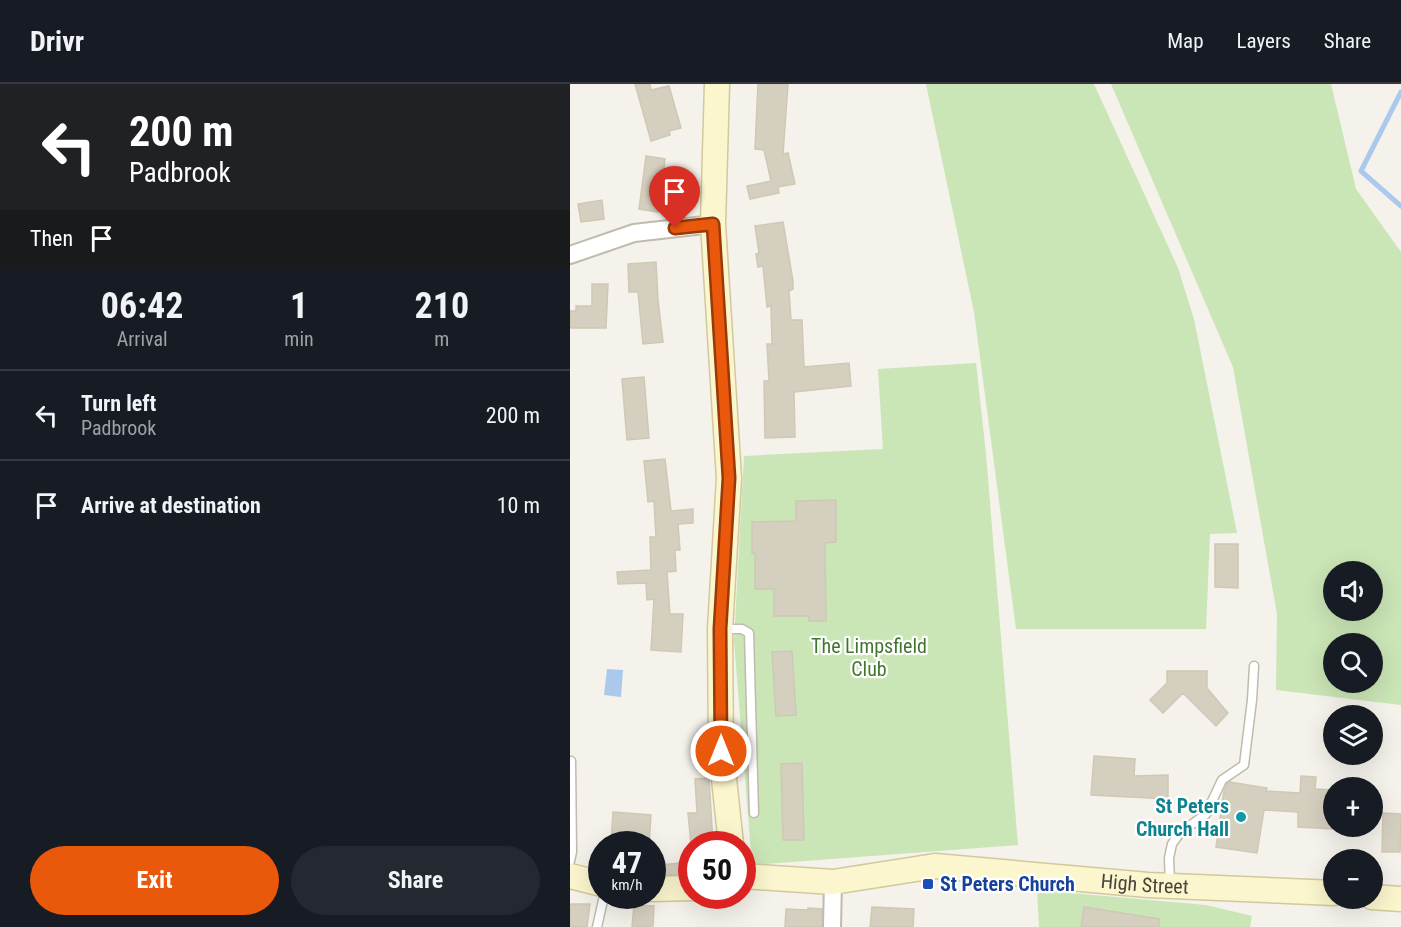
<!DOCTYPE html>
<html lang="en">
<head>
<meta charset="utf-8">
<style>
	body { margin:0; font-family:"Roboto Condensed",sans-serif; background:#242831; color:#f1f3f6; height:100vh; display:flex; flex-direction:column; font-size:22px; white-space:nowrap }
	* { box-sizing:border-box; margin:0 }
	p { font-size:20px; color:#9ea1a6 }
	.icon { flex:none; width:33px; height:33px; fill:none; stroke:currentColor; stroke-width:2; stroke-linecap:round; stroke-linejoin:round }
	.map { position:relative; flex:1; overflow:hidden }
	.panel { display:flex; flex-direction:column; background:#171b24; width:570px }
	.panel>* { flex:none }
	.guide { background:#202124; color:#fff; overflow:hidden }
	.buttons { position:absolute; left:753px; top:477px; display:grid; gap:12px }
	.buttons a { display:grid; place-items:center; width:60px; height:60px; border-radius:50%; background:#171b24; box-shadow:0 6px 24px #0002; font-size:30px }
	.speed { position:absolute; left:18px; top:747px; display:flex; gap:12px; font-size:30px; font-weight:700; text-align:center }
	.speed>* { display:grid; place-content:center; width:78px; height:78px; border-radius:50%; background:#171b24; box-shadow:0 6px 24px #0002; line-height:1 }
	.speed small { font-size:15px; font-weight:400 }
	.speed .limit { border:9px solid #d22; background:#fff; color:#111 }
	.pin { position:absolute; display:grid; place-items:center; width:51px; height:51px; color:#fff; margin:-62px -26px; border-radius:50% 50% 50% 0; rotate:-45deg; box-shadow:0 0 6px #0007 }
	.pin .icon { rotate:45deg }
	.me { position:absolute; width:66px; margin:-33px; rotate:0deg; stroke-linejoin:round; filter:drop-shadow(0 0 4px #0008) }
	.turn { display:flex; align-items:center; gap:21px; height:126px; padding:0 30px; font-size:27px }
	.turn .icon { width:78px; height:78px; stroke-width:2.5 }
	.turn b { display:block; font-size:42px; line-height:51px }
	.then { display:flex; align-items:center; height:57px; padding:0 30px; background:#0003; gap:12px; font-size:22px }
	.eta { display:flex; justify-content:space-evenly; align-items:center; height:102px; text-align:center }
	.eta b { font-size:36px; font-weight:700; line-height:42px }
	.primary-button { display:flex; gap:12px; margin-top:auto; padding:12px 30px }
	.primary-button a { flex:1; height:69px; border-radius:36px; background:#ea580c; color:#fff; font-size:24px; font-weight:700; line-height:69px; text-align:center }
	.primary-button a+a { background:#242831; color:#f1f3f6 }
	ul { padding:0; list-style:none }
	li { display:flex; align-items:center; gap:18px; height:90px; padding:0 30px; border-top:2px solid #363941 }
	li div { flex:1 }
	li b { display:block; font-size:22px }
	li em { font-style:normal }
	header { display:flex; align-items:center; gap:36px; box-sizing:border-box; height:84px; padding:0 30px; background:#171b24; border-bottom:2px solid #363941 }
	header strong { font-size:28px }
	nav { display:flex; gap:33px; margin-inline-start:auto; font-size:21px }
	main { display:flex; flex:1; min-height:0 }
	.map>svg:first-child { display:block }
</style>
</head>
<body>
<header>
<strong>Drivr</strong>
<nav><a>Map</a><a>Layers</a><a>Share</a></nav>
</header>
<main>
<section class="panel">
<div class="guide">
<div class="turn"><svg class="icon" aria-label="left" viewBox="0 0 24 24"><path d="M17 20v-9H6M10 6l-5 5 5 5"/></svg><div><b>200 m</b>Padbrook</div></div>
<div class="then">Then<svg class="icon" aria-label="arrive" viewBox="0 0 24 24"><path d="M6 21V4h12l-3 4 3 4H6"/></svg></div>
</div>
<div class="eta">
<div><b>06:42</b><p>Arrival</p></div>
<div><b>1</b><p>min</p></div>
<div><b>210</b><p>m</p></div>
</div>
<ul>
<li><svg class="icon" aria-label="left" viewBox="0 0 24 24"><path d="M17 20v-9H6M10 6l-5 5 5 5"/></svg><div><b>Turn left</b><p>Padbrook</p></div><em>200 m</em></li>
<li><svg class="icon" aria-label="arrive" viewBox="0 0 24 24"><path d="M6 21V4h12l-3 4 3 4H6"/></svg><div><b>Arrive at destination</b></div><em>10 m</em></li>
</ul>
<div class="primary-button"><a>Exit</a><a>Share</a></div>
</section>
<div class="map">
<svg width="831" height="843" viewBox="0 0 831 843">
	<rect width="100%" height="100%" fill="#f4f2ea"/>
	<path fill="#cae5b6" fill-rule="evenodd" d="M356,0H524L608,184L624,235L667,449L640,450L636,545H446L404,228Z
		M541,0H761L786,105L831,168V621L706,606L707,530L663,283ZM764,488H802V526H764ZM764,560H802V598H764Z
		M406,279L416,370L448,761L182,781L164,557L174,372L313,365L308,285Z
		M467,806L636,821L682,832L680,843H469Z"/>
	<path fill="#abc9ec" d="M37,585L53,586L51,613L34,611Z"/>
	<g fill="none" stroke-linecap="round" stroke-linejoin="round">
		<path stroke="#abc9ec" stroke-width="5" d="M831,8L791,87L831,122"/>
	</g>
	<path fill="#d5cfc0" stroke="#cfc8b4" stroke-width="1.5" d="M65,0H80L81,6L99,2L111,44L99,47L100,51L81,57Z
		M188,0H218L213,70L218,69L225,100L208,103L209,109L180,115L177,102L201,97L194,66L185,65Z
		M76,72L95,75L91,111L106,113L105,127L88,124V128L69,125Z
		M32,116L34,135L11,138L8,120Z
		M213,138L223,197V205L219,207L221,236H232L234,283L279,279L281,302L224,308L225,353L195,354L194,297H199L197,260H202L201,222L197,223L193,182L188,183L186,170L189,169L185,142Z
		M86,178L88,216L93,258L73,260L68,208H59L58,180Z
		M22,200H38L36,244H0V227H6V222H22Z
		M74,293L79,354L57,356L52,295Z
		M95,375L101,427L123,425V439L108,440L110,466H105L106,487L97,488L100,530H113L111,568L81,566L84,515L77,516L76,499L48,500L47,488L81,486L80,453H86L84,417L78,418L74,377Z
		M266,416V458L255,459L256,537H239V532H204V505H185V469H182V438L226,437V417Z
		M645,460H668V504L645,503Z
		M222,567L226,631L206,632L202,568Z
		M597,587H637V604L658,629L646,642L613,609L593,629L580,616L597,599Z
		M524,672L565,675L564,692L598,691V715L521,711Z
		M232,679L234,756H213L211,680Z
		M731,692L746,693L745,705L764,706V745L728,743V728L694,726L687,769L646,763L654,707L657,700L660,698L697,704L696,707L730,709Z
		M139,694L143,760H121L118,729H127L125,695Z
		M43,728L81,731L79,760H41Z
		M813,729L831,730L830,768H812Z
		M120,778L121,790L91,791L90,781Z
		M0,820H20L17,843L0,842Z
		M64,821L84,822L83,842L62,843Z
		M302,823L344,825L343,843H300Z
		M514,823L589,835V843H511Z
		M238,824L252,825V843H215L216,825L238,826Z"/>
	<g fill="none" stroke-linecap="round" stroke-linejoin="round">
		<g stroke="#bfbbad" stroke-width="11">
			<path id="lane" d="M151,545H172L179,549L184,729
				M0,777L2,768L1,677
				M600,801L599,774L602,760L610,749L636,730L652,696L674,681L682,616L684,582
				M27,843L34,812"/>
		</g>
		<g stroke="#bfbbad" stroke-width="20">
			<path id="street" d="M0,171L64,149L143,140
				M262,843L263,798"/>
		</g>
		<g stroke="#d1c99d" stroke-width="27">
			<g id="secondary">
				<path d="M147,0L143,140L159,394L150,545L151,667L161,760"/>
				<path d="M0,792L32,800"/>
				<path id="s1" d="M172,792L263,798L365,782L578,801L764,809"/>
				<path d="M82,805L122,804"/>
				<path d="M802,813L831,815"/>
			</g>
		</g>
		<use href="#lane" stroke="#fff" stroke-width="8"/>
		<use href="#street" stroke="#fff" stroke-width="16"/>
		<use href="#secondary" stroke="#fbf6cd" stroke-width="24"/>
	</g>
	<g fill="none" stroke-linecap="round" stroke-linejoin="round">
		<g stroke="#983908" stroke-width="15">
			<path id="route" d="M105,144L143,140L159,394L150,545L151,667"/>
		</g>
		<use href="#route" stroke="#ea580c" stroke-width="10"/>
	</g>
	<circle fill="#0f9aa8" stroke="#fff" stroke-width="2" cx="671" cy="733" r="6"/>
	<rect fill="#1a4fb4" stroke="#fff" stroke-width="2" x="352" y="794" width="12" height="12" rx="3"/>
	<g text-anchor="middle" dominant-baseline="central" stroke-width="4.5" stroke-linejoin="round" paint-order="stroke">
		<g font-size="20" fill="#41762f" stroke="#fff">
			<text x="299" y="562">The Limpsfield<tspan x="299" dy="23">Club</tspan></text>
		</g>
		<g font-size="20" font-weight="bold" fill="#0d838f" stroke="#fff" text-anchor="end">
			<text x="659" y="722">St Peters<tspan x="659" dy="23">Church Hall</tspan></text>
		</g>
		<g font-size="20" fill="#484439" stroke="#fff">
			<text stroke="none"><textPath href="#s1" startOffset="405">High Street</textPath></text>
		</g>
		<g font-size="20" font-weight="bold" fill="#164399" stroke="#fff" text-anchor="start">
			<text x="370" y="800">St Peters Church</text>
		</g>
	</g>
</svg>
<div class="buttons">
<a><svg class="icon" aria-label="sound" viewBox="0 0 24 24"><path d="M4 9h4l5-4v14l-5-4H4zM17 9q2 3 0 6"/></svg></a>
<a><svg class="icon" aria-label="search" viewBox="0 0 24 24"><circle cx="10" cy="10" r="6"/><path d="M15 15l6 6"/></svg></a>
<a><svg class="icon" aria-label="layers" viewBox="0 0 24 24"><path d="M12 4l9 5-9 5-9-5zM3 14l9 5 9-5"/></svg></a>
<a>+</a>
<a>−</a>
</div>
<div class="speed"><div>47<small>km/h</small></div><div class="limit">50</div></div>
<div class="pin" style="left:105px;top:144px;background:#d93025"><svg class="icon" aria-label="arrive" viewBox="0 0 24 24"><path d="M6 21V4h12l-3 4 3 4H6"/></svg></div>
<svg class="me" style="left:151px;top:667px" viewBox="-20 -20 40 40"><circle r="17" fill="#ea580c" stroke="#fff" stroke-width="3"/><path d="M0-11L8 9 0 5-8 9z" fill="#fff"/></svg>
</div>
</main>
</body>
</html>
